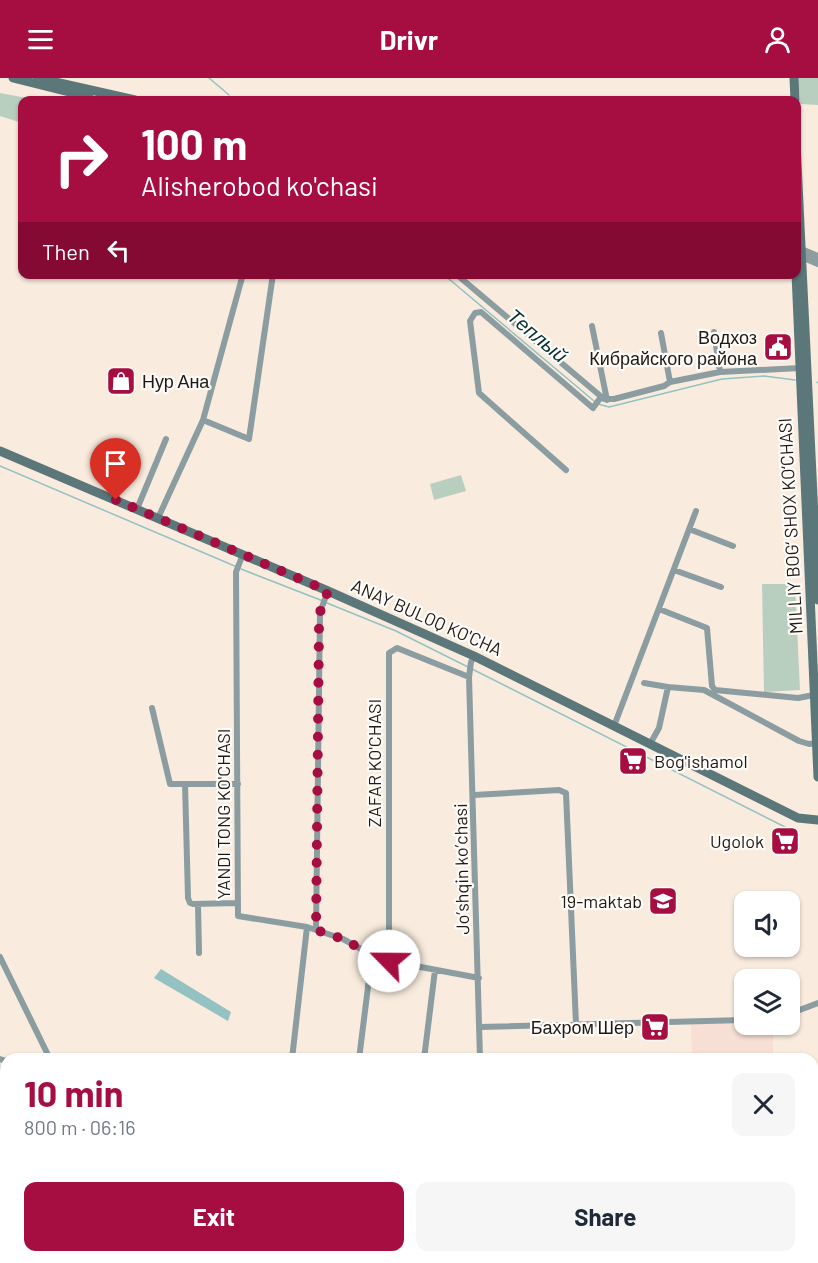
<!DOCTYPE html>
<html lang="en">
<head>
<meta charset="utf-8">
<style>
	body { margin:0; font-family:Barlow,sans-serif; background:#f6f6f7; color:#1f2937; height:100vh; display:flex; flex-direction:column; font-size:22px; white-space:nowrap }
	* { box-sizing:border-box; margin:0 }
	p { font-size:20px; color:#747a83 }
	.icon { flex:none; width:33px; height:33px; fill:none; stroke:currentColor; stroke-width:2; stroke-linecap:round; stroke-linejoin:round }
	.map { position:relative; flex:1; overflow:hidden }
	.details { position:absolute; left:0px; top:975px; width:819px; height:210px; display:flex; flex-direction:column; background:#fff; border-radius:18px 18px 0 0; box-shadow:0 2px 4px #0004 }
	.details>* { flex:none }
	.top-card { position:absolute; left:18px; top:18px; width:783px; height:183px; border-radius:12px; box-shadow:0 2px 4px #0004; background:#a60d40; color:#fff; overflow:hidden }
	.fabs { position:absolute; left:734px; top:813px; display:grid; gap:12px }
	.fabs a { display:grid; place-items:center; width:66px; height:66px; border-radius:12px; background:#fff; box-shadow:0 2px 4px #0004; font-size:30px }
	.pin { position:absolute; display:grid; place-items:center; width:51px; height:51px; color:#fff; margin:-62px -26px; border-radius:50% 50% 50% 0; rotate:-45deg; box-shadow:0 0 6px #0007 }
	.pin .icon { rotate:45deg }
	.me { position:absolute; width:66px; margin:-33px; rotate:293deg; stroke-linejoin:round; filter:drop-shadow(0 0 4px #0008) }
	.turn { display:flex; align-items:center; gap:21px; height:126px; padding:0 24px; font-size:27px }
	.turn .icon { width:78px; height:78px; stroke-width:2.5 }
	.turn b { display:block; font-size:42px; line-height:51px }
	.then { display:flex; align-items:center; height:57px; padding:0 24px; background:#0003; gap:12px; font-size:22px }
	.round { display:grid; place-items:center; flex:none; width:63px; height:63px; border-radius:12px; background:#f6f6f7 }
	.overview { display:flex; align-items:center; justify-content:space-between; height:102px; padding:0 24px }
	h1 { font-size:36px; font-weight:700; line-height:45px; color:#a60d40 }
	.button { display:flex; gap:12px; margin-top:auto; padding:12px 24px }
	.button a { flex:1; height:69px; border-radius:12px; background:#a60d40; color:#fff; font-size:24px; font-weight:700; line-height:69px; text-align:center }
	.button a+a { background:#f6f6f7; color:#1f2937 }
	header { display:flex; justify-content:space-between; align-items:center; height:78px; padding:0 24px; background:#a60d40; color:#fff; font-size:27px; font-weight:700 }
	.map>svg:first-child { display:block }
</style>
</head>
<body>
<header><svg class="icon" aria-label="menu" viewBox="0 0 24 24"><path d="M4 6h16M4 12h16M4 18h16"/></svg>Drivr<svg class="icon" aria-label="person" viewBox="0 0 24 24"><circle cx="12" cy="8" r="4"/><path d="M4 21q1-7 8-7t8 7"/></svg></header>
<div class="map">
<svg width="818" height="1185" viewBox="0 0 818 1185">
	<rect width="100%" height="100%" fill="#f9ecde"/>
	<path fill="#f7dfd5" d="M691,945H744V946L773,947V981H692Z"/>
	<path fill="#b8cfc0" d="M798,0H818V27L800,26Z
		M0,15L38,22H22V45L0,38Z
		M461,397L466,413L434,422L430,406Z
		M762,506H795L800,612L764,614Z"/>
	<path fill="#94c1c1" d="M161,891L231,934L228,943L154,900Z"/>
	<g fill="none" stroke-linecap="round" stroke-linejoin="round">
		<path stroke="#94c1c1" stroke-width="1.5" d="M209,0L229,17
			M443,196L594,323
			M817,304L818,305
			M598,326L609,329L722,301L764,298L795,302
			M0,388L237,489
			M241,491L323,523
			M327,525L396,553L468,589
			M472,591L787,750
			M0,990L6,993
			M120,1179V1180"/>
		<path stroke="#8b9da0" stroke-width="6" d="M456,196L604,321H614L664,308L670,304L720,294L800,290
			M592,248L607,322
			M714,254L720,294
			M661,255L670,304
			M203,342L249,361L273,196
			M566,392L479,315L470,243L475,235L481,234L593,330L601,319
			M137,431L166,361
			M158,440L203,342L243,196
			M689,451L733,468
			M243,476L236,494L238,838L307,849L343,861L372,877L389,883L479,900
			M674,492L721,509
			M659,531L707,550L712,608L715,612L798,620L814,617
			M474,578L471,584L469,599L480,981
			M644,605L668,609L704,612L799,663L809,666L817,665
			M152,630L170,706H238
			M614,648L696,433
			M650,666L659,650L668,609
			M185,706L188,820L190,825L193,826L238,825
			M474,717L559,712L566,715L576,946
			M198,826L199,875
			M316,851L320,534L328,513
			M0,879L50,981
			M389,883V575L397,570L469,599
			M789,936L818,925
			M480,949L744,942
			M0,981L6,983
			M292,981L307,849
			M359,981L372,877
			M424,981L435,892
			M813,1058H818
			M555,1179V1185
			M611,1179V1185
			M89,1185L91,1179
			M156,1185L159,1179
			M349,1185L351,1179"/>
		<path stroke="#8b9da0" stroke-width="8" d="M801,172L818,179
			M802,178L818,185"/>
		<path stroke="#5b777a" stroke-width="9" d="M13,0L89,19
			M38,0L135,22
			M794,0L795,22
			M796,64L818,522
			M796,196L818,699
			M0,373L328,513L474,578L798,740L818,742"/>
	</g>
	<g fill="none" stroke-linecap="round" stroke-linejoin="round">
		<path stroke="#a60d40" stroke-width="10" stroke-dasharray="0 18" d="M116,422L328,513L320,534L319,550L316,852L343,861L372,877L389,883"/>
	</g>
	<defs>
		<g id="civic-square" transform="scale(1.5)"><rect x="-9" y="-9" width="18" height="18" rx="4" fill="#a60d40" stroke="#fefbf8"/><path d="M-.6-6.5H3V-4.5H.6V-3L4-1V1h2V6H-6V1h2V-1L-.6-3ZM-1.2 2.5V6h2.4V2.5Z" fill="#fff"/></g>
		<g id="shop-square" transform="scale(1.5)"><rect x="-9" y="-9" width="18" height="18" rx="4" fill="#a60d40" stroke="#fefbf8"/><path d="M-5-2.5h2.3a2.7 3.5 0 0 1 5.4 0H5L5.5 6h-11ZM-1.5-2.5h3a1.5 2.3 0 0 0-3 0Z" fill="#fff"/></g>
		<g id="supermarket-square" transform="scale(1.5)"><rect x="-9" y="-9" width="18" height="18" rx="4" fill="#a60d40" stroke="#fefbf8"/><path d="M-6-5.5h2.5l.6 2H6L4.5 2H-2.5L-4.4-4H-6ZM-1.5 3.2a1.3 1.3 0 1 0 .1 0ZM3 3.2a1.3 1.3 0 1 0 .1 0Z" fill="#fff"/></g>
		<g id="school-square" transform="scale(1.5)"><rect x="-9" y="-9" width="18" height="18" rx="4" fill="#a60d40" stroke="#fefbf8"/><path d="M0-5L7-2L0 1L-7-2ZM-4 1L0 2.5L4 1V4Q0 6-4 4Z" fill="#fff"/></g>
	</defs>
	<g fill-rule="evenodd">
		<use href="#civic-square" x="778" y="269"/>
		<use href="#shop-square" x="121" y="303"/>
		<use href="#supermarket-square" x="633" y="683"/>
		<use href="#supermarket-square" x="785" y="763"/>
		<use href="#school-square" x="663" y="823"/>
		<use href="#supermarket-square" x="655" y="949"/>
	</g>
	<g text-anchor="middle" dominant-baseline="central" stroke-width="4.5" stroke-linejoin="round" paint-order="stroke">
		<g font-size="18" fill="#1e1914" stroke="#fefbf8" text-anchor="end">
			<text x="757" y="259">Водхоз<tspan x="757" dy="21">Кибрайского района</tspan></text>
			<text x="142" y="303" text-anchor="start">Нур Ана</text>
			<text x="654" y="683" text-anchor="start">Bog'ishamol</text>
			<text x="764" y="763">Ugolok</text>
			<text x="642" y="823">19-maktab</text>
			<text x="634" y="949">Бахром Шер</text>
		</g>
		<g font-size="18" fill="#1e1914" stroke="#fefbf8">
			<text transform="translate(790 448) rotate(-93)">MILLIY BOG‘ SHOX KO‘CHASI</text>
			<text transform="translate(427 539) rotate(24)">ANAY BULOQ KO'CHA</text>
			<text transform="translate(374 685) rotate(-90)">ZAFAR KO'CHASI</text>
			<text transform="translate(223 736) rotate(-90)">YANDI TONG KO'CHASI</text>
			<text transform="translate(461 791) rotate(-91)">Joʼshqin koʼchasi</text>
		</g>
		<g font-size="20" font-style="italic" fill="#043133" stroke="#fefbf8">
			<text transform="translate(538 257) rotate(40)">Теплый</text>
		</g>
	</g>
</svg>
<div class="fabs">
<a><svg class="icon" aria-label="sound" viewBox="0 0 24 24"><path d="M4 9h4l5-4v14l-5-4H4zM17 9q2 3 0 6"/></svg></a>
<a><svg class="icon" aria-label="layers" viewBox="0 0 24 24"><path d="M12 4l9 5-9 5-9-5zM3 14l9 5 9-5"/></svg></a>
</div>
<div class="pin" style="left:116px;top:422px;background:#d93025"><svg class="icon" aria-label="arrive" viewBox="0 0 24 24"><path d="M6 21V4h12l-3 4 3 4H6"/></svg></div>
<svg class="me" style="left:389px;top:883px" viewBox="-20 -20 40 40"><circle r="19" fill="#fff"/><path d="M0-13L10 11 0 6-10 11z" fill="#a60d40"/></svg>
<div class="top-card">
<div class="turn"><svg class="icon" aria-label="right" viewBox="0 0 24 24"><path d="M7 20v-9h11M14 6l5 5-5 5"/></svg><div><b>100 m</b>Alisherobod ko'chasi</div></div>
<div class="then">Then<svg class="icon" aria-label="left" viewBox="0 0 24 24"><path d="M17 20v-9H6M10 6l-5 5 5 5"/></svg></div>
</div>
<section class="details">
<div class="overview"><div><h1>10 min</h1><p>800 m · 06:16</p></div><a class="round"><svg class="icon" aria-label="close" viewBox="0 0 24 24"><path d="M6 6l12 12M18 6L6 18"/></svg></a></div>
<div class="button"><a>Exit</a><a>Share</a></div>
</section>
</div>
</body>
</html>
